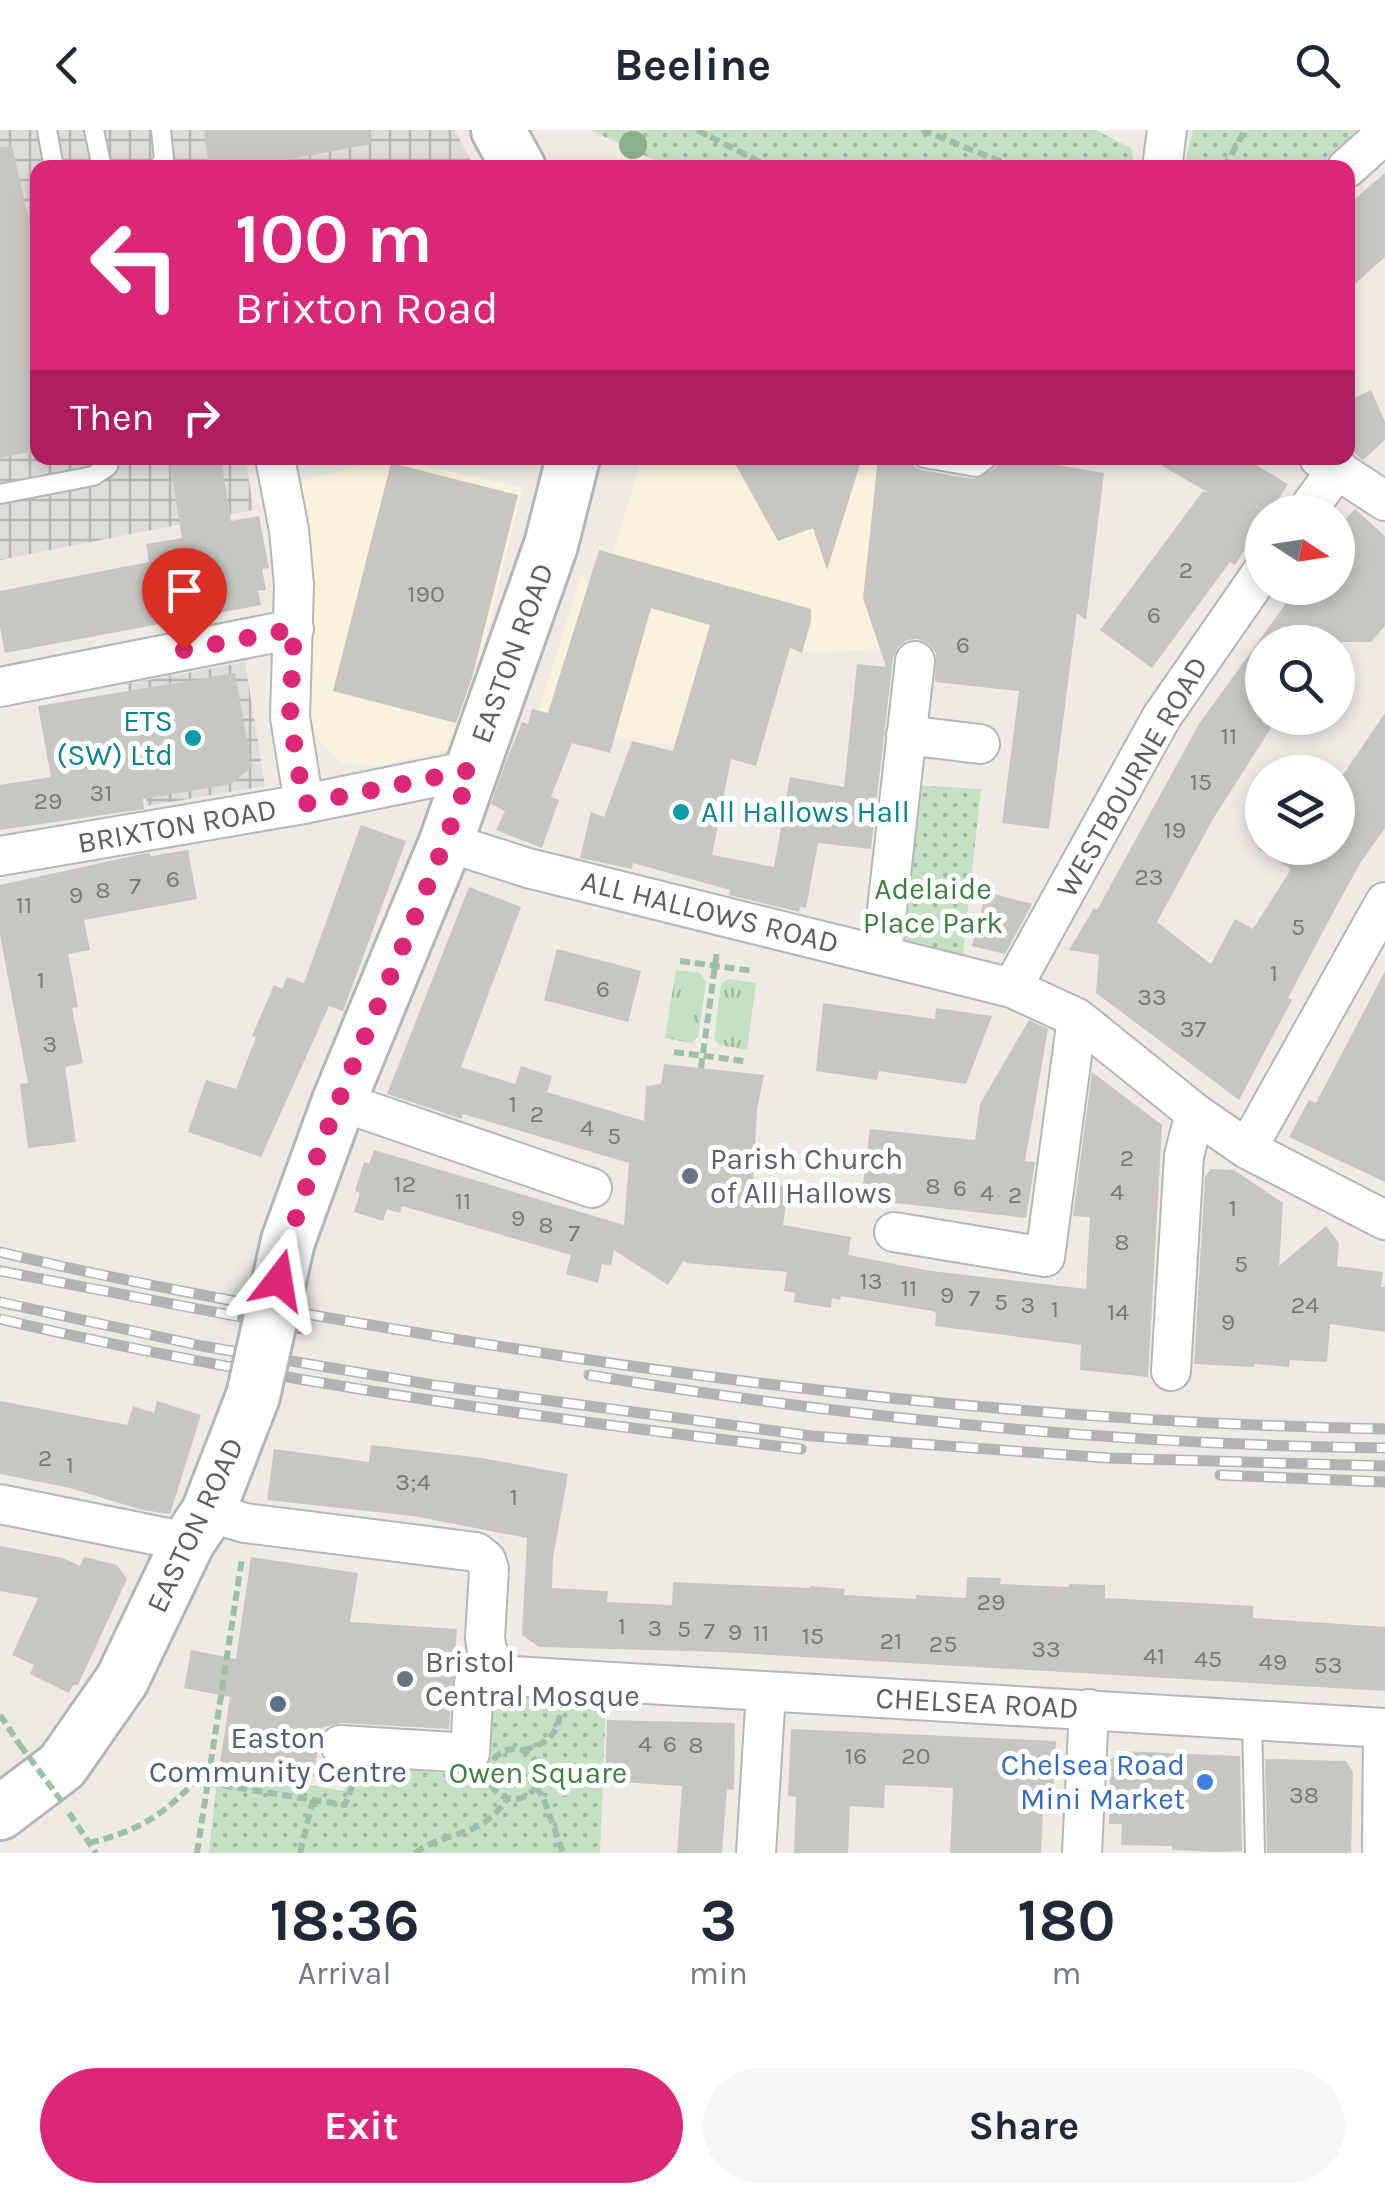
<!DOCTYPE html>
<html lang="en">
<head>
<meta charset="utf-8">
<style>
	body { margin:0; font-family:Karla,sans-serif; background:#f6f6f7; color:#1f2937; height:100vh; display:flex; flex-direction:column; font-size:38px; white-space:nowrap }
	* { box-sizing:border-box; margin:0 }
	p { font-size:32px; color:#747a83 }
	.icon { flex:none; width:55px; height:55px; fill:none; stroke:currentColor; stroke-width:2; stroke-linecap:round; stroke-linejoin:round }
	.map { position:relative; height:1723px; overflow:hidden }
	.side { display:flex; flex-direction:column; background:#fff; flex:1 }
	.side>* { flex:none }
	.banner { position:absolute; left:30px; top:30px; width:1325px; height:305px; border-radius:20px; box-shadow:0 5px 15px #0003; background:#db2777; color:#fff; overflow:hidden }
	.needle { width:65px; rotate:102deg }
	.buttons { position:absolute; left:1245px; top:365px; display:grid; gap:20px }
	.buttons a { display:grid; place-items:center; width:110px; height:110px; border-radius:50%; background:#fff; box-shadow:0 5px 15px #0003; font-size:50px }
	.pin { position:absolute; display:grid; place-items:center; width:85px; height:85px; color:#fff; margin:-102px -42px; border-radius:50% 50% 50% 0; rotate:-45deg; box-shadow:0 0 10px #0007 }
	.pin .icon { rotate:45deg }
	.me { position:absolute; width:110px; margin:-55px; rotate:14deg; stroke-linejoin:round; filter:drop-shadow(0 0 8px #0008) }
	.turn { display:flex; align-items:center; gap:35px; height:210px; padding:0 40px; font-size:45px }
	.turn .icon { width:130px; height:130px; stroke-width:2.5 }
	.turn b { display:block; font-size:70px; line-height:85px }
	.then { display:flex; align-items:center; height:95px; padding:0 40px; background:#0003; gap:20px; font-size:38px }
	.eta { display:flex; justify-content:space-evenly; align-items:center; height:170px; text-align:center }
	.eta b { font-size:60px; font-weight:700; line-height:70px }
	.cta { display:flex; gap:20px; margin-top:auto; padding:20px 40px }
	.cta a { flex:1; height:115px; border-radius:60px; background:#db2777; color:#fff; font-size:40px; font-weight:700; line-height:115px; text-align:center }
	.cta a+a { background:#f6f6f7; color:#1f2937 }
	header { display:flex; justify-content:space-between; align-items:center; height:130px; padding:0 40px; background:#fff; font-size:45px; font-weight:700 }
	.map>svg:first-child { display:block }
</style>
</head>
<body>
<header><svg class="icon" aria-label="back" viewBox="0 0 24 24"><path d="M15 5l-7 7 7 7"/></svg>Beeline<svg class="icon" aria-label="search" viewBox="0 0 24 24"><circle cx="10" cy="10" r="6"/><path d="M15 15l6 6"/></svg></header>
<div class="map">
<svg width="1385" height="1723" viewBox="0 0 1385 1723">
	<defs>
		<pattern id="industrial-grid" width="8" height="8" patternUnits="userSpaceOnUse" patternTransform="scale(2.5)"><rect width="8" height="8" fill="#dfddd9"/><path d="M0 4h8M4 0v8" fill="none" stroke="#b8b6b4"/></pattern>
		<pattern id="grass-tufts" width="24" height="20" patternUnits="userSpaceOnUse" patternTransform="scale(2.5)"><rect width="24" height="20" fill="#c4e1c4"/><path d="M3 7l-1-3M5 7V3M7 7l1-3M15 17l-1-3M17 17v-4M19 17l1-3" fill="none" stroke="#a2baa3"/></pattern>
		<pattern id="park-dots" width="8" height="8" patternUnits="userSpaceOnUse" patternTransform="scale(2.5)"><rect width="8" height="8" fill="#c4e1c4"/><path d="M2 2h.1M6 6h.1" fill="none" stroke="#a2baa3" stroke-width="1.8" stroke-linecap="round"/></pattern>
	</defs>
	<rect width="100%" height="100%" fill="#edebe4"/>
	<path fill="#f9f2dd" d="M389,328L523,358L465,594L450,619L376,636L342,633L314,605L308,572L299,358L306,350Z
		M642,328H838L840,330L896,333L943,471L900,519L802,523L790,519L756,636L675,614H644L612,606L554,604L528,594L532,579L539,580L582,443L588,457L599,420L613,423Z"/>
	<path fill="url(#industrial-grid)" d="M0,0H455L474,37L38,38V328H246L253,380L0,430Z
		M245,532L265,656L147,676L127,554Z"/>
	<path fill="url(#grass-tufts)" d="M676,840L700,843L706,852L698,907L691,913L665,908Z
		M729,849L756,853L747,920L720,915L714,909L721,854Z"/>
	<path fill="url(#park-dots)" d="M590,0H1096L1131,18L1135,37H669Z
		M1193,0H1361L1319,37H1184Z
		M912,655L981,659L962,833L893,815Z
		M477,1565L606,1569L600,1723H209L218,1640L344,1661L352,1635L473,1646Z"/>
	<path fill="#c8c6c1" d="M204,0H370L371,14L290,29L292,38H209Z
		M12,16L38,130V320L0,328V17Z
		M1385,43V127L1348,160V75Z
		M1371,260L1385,292V310L1363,330L1348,318V271Z
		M169,328H221L231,391L259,386L269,438L262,439L266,460L258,461L261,475L5,523L0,497V461L149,432L146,414L182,408Z
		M732,328H862L827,440L813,398L778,411Z
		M878,328H912L915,337L921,340L974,349L996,338L1000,328H1017L1104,343L1086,490L1077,483L1049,699L1002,693L1019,561L935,552L936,523L929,514L917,509L907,510L898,517L893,528L871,719L818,713L806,778L800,777L799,782L729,765L730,760L633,733L632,739L580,728L591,682L604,687L632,611L673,621L710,495L651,478L610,623L572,613L551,667L559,670L542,718L496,700L505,681L491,674L505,634L522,592L528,594L532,579L548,583L599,420L811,479V491L802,523L790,518L756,636L731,629L712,725L774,737L790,647L844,657L857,534L886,537L863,468Z
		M1149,328H1244L1288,354L1270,382H1262V393L1235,435L1230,432L1152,538L1100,500L1203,361L1209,363Z
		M391,333L518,365L472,548L456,593L333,561Z
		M1355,379L1385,406V496L1371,512H1262V592L1271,598L1213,689L1157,792L1211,834L1235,789L1253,799L1291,739L1257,718H1338V652L1385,583V698L1361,732L1336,777L1288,868L1292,870L1239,970L1096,863L1099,825L1069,820L1094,778L1097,780L1199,594L1297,458H1338V398Z
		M235,543L252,637L231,654L143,669L144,679L0,700V655L51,647L38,576Z
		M361,695L406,711L343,881L329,876L261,1027L188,1002L206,950L236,959L256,907L252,906L274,855L282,859L287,847L304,853Z
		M188,720L197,769L84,790L90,820L68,824L78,877L72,878L83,933L65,937L76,1012L28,1018L20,954L28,953L0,805V755L142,724L150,723L151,726Z
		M469,757L521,777L461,937L515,954L521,936L536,941L552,946L547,962L644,991L646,956L661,954L664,934L764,945L757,980L753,1054L788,1057L783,1095L851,1107L848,1125L931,1141L1086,1159L1090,1087L1073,1086L1092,942L1162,995L1148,1247L1080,1240L1081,1215L935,1196L936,1183L932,1181L841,1166L840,1170L832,1168L831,1178L794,1172L795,1163L784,1161L787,1142L686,1133L684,1130L668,1155L614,1120L611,1136L602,1134L598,1153L566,1144L571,1125L526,1112L402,1076L400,1083L387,1079L383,1091L354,1082L360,1063L355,1061L364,1032L369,1034L374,1020L624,1095L629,1033L463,984L462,989L387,964Z
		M986,762L1032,774L1005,824L972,816Z
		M557,819L641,841L628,892L544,870Z
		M1385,841V1052L1289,1007L1309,970L1316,973Z
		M823,873L935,889L936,878L992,886L966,954L879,941L877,950L816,941Z
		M1029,890L1048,899L1025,1031L1035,1032L1026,1088L861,1069L870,999L975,1010L980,974Z
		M1211,1039L1234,1040L1283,1073L1279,1136L1326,1096L1339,1113L1337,1136L1383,1142L1381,1157H1385V1202L1330,1194L1327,1232L1290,1230L1289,1237L1254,1234V1237L1194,1234L1205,1047Z
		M0,1271L127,1295L133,1276L154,1283L157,1271L201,1285L170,1384L142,1380L70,1358L0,1344Z
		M371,1315L482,1328L568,1344L553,1428L552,1458L608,1461L607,1472L672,1475L673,1452L809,1458L810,1456L845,1459L844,1465L916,1469V1465L966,1468L967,1447L1001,1448L1000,1454L1069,1457V1454L1105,1455V1468L1253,1476V1488L1385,1497V1561L721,1522L539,1517L522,1505L527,1408L413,1386L267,1370L274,1319L369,1332Z
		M0,1416L63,1428L80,1436L84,1427L117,1435L127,1449L78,1555H73L69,1563L30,1544L34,1535L12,1525L38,1468L0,1461Z
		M251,1427L358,1443L350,1492L457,1499L449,1599L341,1593L323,1597L318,1613L315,1647L220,1633L230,1567L184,1558L191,1520L236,1529Z
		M607,1590L735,1593L734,1660L727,1659L722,1723H677L682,1656L605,1651Z
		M791,1599L1056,1611L1054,1656H1044L1041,1723H950L953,1658L885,1655L884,1678L850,1676L848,1723H794L796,1667L788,1666Z
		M1120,1621L1240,1626L1242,1721L1217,1722L1172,1720V1716L1121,1715L1122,1694H1109L1110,1630Z
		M1265,1629L1346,1631L1353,1642L1351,1723H1267Z"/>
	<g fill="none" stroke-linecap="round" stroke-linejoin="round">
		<g stroke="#b5b6ba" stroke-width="22">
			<path id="lane" d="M47,0L54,38
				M94,0L102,38
				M158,38L164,29L161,0
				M924,328L976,337L988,328
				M0,364L93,346L108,336L110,328
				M1252,1589L1255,1723"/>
		</g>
		<g stroke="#b5b6ba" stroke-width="42">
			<path id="street" d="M1162,38L1167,0
				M1347,38L1385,4
				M275,328L289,400L294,455L290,587L304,674
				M1319,328L1385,371
				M1306,382L1338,338
				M0,557L294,499
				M906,605L980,614
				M446,712L528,738L1012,858L1077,888L1195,983L1247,1019L1385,1090
				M0,726L304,674L471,640
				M882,824L915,531
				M1012,858L1161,588L1262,442
				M339,971L592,1058
				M1247,1019L1385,772
				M894,1102L1045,1127L1077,888
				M1171,1241L1184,1026L1195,983
				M0,1374L188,1412
				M208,1382L245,1393L476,1422L486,1430L489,1439L485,1508L487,1521L499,1541L513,1546L1385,1598
				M340,1615L470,1623L474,1552L489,1527
				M756,1723L766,1561
				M1082,1723L1089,1579
				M1382,1723L1383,1598"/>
		</g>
		<g stroke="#b3b6ba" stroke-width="58">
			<path id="secondary" d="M498,0L519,38
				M288,1111L339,971L446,712L551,415L573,328
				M0,1683L62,1636L122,1550L188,1412L208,1382L253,1266"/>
		</g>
		<path stroke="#9dc0a6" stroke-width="6" stroke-dasharray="10 5" stroke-linecap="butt" d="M697,0L772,38
			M922,0L1017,38
			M1224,38L1245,0
			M925,761L943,755
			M680,831L753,841
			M674,922L744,931
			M701,938L717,821
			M0,1585L20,1615
			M489 1644a25 25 0 1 1 50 0a25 25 0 1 1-50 0Z
			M523,1620C544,1615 557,1607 560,1584
			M208,1653L345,1675L354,1651
			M536,1657L543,1667L563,1723
			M69,1683L96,1723
			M89,1713C153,1697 164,1681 210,1638
			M197,1723L242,1428
			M300,1723L313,1670
			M415,1723C451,1698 479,1710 507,1669"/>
		<use href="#lane" stroke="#fff" stroke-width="18"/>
		<use href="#street" stroke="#fff" stroke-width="38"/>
		<use href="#secondary" stroke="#fff" stroke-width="52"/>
		<g stroke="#b2b3b3" stroke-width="11">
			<path id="rail" d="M0,1122C142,1156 286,1181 430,1205C746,1258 1065,1293 1385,1299
				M0,1141L303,1199
				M0,1172L202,1216L433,1255L812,1306L1108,1328L1385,1336
				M0,1189C264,1251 532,1287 801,1319
				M589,1245C851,1288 1119,1315 1385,1318
				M1220,1345L1385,1352"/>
		</g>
		<use href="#rail" stroke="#fff" stroke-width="8" stroke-dasharray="22" stroke-linecap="butt"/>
		<g stroke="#b3b6ba" stroke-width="58" stroke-linecap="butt">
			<path id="secondary-bridge" d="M253,1266L288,1111"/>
		</g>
		<path stroke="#9dc0a6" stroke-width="6" stroke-dasharray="10 5" stroke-linecap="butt" d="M20,1615L63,1673"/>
		<use href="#secondary-bridge" stroke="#fff" stroke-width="52"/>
	</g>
	<circle fill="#8db08b" cx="633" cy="15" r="14"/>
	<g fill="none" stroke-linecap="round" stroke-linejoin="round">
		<path stroke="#db2777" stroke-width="18" stroke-dasharray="0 32.4" d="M184,520L294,499L290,587L304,674L471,640C439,732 401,821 363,911C331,989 298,1068 279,1150"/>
	</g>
	<g fill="#0f9aa8" stroke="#fff" stroke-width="4">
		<circle cx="193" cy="608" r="10"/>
		<circle cx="681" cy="682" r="10"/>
	</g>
	<g fill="#6b7280" stroke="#fff" stroke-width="4">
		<circle cx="690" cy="1046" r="10"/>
		<circle cx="405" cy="1549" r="10"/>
	</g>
	<circle fill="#5c6f8a" stroke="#fff" stroke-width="4" cx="278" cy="1574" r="10"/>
	<circle fill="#3f7fe0" stroke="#fff" stroke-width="4" cx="1205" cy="1652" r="10"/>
	<g text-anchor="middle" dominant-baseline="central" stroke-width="10" stroke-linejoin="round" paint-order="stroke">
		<g font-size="25" fill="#77797a">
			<text x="1186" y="439">2</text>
			<text x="426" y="463">190</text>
			<text x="1154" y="484">6</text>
			<text x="963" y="514">6</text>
			<text x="1229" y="605">11</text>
			<text x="1201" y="651">15</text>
			<text x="101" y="662">31</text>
			<text x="48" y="670">29</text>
			<text x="1175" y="699">19</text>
			<text x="1149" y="746">23</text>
			<text x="173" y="748">6</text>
			<text x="135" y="755">7</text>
			<text x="103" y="759">8</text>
			<text x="76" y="764">9</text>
			<text x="24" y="774">11</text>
			<text x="1298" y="796">5</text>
			<text x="1274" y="842">1</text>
			<text x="41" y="849">1</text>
			<text x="603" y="858">6</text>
			<text x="1152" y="866">33</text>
			<text x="1193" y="898">37</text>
			<text x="50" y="913">3</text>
			<text x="513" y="973">1</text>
			<text x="537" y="983">2</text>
			<text x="587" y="997">4</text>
			<text x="614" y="1005">5</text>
			<text x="1127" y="1027">2</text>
			<text x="405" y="1053">12</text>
			<text x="933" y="1055">8</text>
			<text x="960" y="1057">6</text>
			<text x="1117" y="1061">4</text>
			<text x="987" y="1062">4</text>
			<text x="1015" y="1064">2</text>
			<text x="463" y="1070">11</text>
			<text x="1233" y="1077">1</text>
			<text x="518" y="1087">9</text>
			<text x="546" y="1094">8</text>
			<text x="574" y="1102">7</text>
			<text x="1122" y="1111">8</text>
			<text x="1241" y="1133">5</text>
			<text x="871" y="1150">13</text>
			<text x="909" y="1157">11</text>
			<text x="947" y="1164">9</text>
			<text x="974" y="1167">7</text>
			<text x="1001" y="1171">5</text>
			<text x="1028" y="1174">3</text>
			<text x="1305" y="1174">24</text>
			<text x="1055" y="1178">1</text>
			<text x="1118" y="1181">14</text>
			<text x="1228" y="1191">9</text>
			<text x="45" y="1327">2</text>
			<text x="70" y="1334">1</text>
			<text x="413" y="1351">3;4</text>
			<text x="514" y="1366">1</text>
			<text x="991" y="1471">29</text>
			<text x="622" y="1495">1</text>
			<text x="655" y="1497">3</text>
			<text x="684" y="1498">5</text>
			<text x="709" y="1500">7</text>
			<text x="735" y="1501">9</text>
			<text x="761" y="1502">11</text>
			<text x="813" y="1505">15</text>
			<text x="891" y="1510">21</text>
			<text x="943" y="1513">25</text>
			<text x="1046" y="1518">33</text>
			<text x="1154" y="1525">41</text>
			<text x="1208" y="1528">45</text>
			<text x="1273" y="1531">49</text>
			<text x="1328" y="1534">53</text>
			<text x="645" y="1613">4</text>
			<text x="670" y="1613">6</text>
			<text x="696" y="1614">8</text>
			<text x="856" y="1625">16</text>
			<text x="916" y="1625">20</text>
			<text x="1304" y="1664">38</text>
		</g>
		<g font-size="30" fill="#5c5f63" stroke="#fff">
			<text transform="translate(512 523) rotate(-70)">EASTON ROAD</text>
			<text transform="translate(1132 647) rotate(-60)">WESTBOURNE ROAD</text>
			<text transform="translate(177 696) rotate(-10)">BRIXTON ROAD</text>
			<text transform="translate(710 782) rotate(14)">ALL HALLOWS ROAD</text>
			<text transform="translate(195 1395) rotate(-65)">EASTON ROAD</text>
			<text transform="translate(977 1573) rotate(3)">CHELSEA ROAD</text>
		</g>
		<g font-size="30" fill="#0d838f" stroke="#fff" text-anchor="end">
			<text x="173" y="591">ETS<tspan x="173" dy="34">(SW) Ltd</tspan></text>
			<text x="701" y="682" text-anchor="start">All Hallows Hall</text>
		</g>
		<g font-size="30" fill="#3f7f42" stroke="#fff">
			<text x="933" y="759">Adelaide<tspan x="933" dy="34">Place Park</tspan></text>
			<text x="538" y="1643">Owen Square</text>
		</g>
		<g font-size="30" fill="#5b616d" stroke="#fff" text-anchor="start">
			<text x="710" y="1029">Parish Church<tspan x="710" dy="34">of All Hallows</tspan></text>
			<text x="425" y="1532">Bristol<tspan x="425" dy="34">Central Mosque</tspan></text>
		</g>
		<g font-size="30" fill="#4e5e75" stroke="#fff">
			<text x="278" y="1608">Easton<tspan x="278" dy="34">Community Centre</tspan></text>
		</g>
		<g font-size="30" fill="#366cbe" stroke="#fff" text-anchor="end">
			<text x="1185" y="1635">Chelsea Road<tspan x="1185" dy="34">Mini Market</tspan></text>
		</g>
	</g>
</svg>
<div class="buttons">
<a><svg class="needle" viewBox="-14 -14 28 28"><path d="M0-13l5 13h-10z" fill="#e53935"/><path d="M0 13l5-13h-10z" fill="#747a83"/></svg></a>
<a><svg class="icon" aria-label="search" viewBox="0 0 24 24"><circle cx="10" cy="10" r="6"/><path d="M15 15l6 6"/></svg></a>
<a><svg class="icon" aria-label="layers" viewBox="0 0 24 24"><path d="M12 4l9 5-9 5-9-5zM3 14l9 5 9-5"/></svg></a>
</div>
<div class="pin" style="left:184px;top:520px;background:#d93025"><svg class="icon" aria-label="arrive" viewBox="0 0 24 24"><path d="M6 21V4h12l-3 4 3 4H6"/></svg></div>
<svg class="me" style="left:279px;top:1150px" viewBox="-20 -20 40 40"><path d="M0-17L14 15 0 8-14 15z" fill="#db2777" stroke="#fff" stroke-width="4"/></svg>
<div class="banner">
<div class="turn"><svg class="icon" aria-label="left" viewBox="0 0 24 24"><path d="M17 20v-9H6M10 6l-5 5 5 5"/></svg><div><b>100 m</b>Brixton Road</div></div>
<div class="then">Then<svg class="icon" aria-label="right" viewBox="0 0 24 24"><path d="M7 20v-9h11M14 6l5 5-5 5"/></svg></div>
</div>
</div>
<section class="side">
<div class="eta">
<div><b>18:36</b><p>Arrival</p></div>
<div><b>3</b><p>min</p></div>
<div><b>180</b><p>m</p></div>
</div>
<div class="cta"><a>Exit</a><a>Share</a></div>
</section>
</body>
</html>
